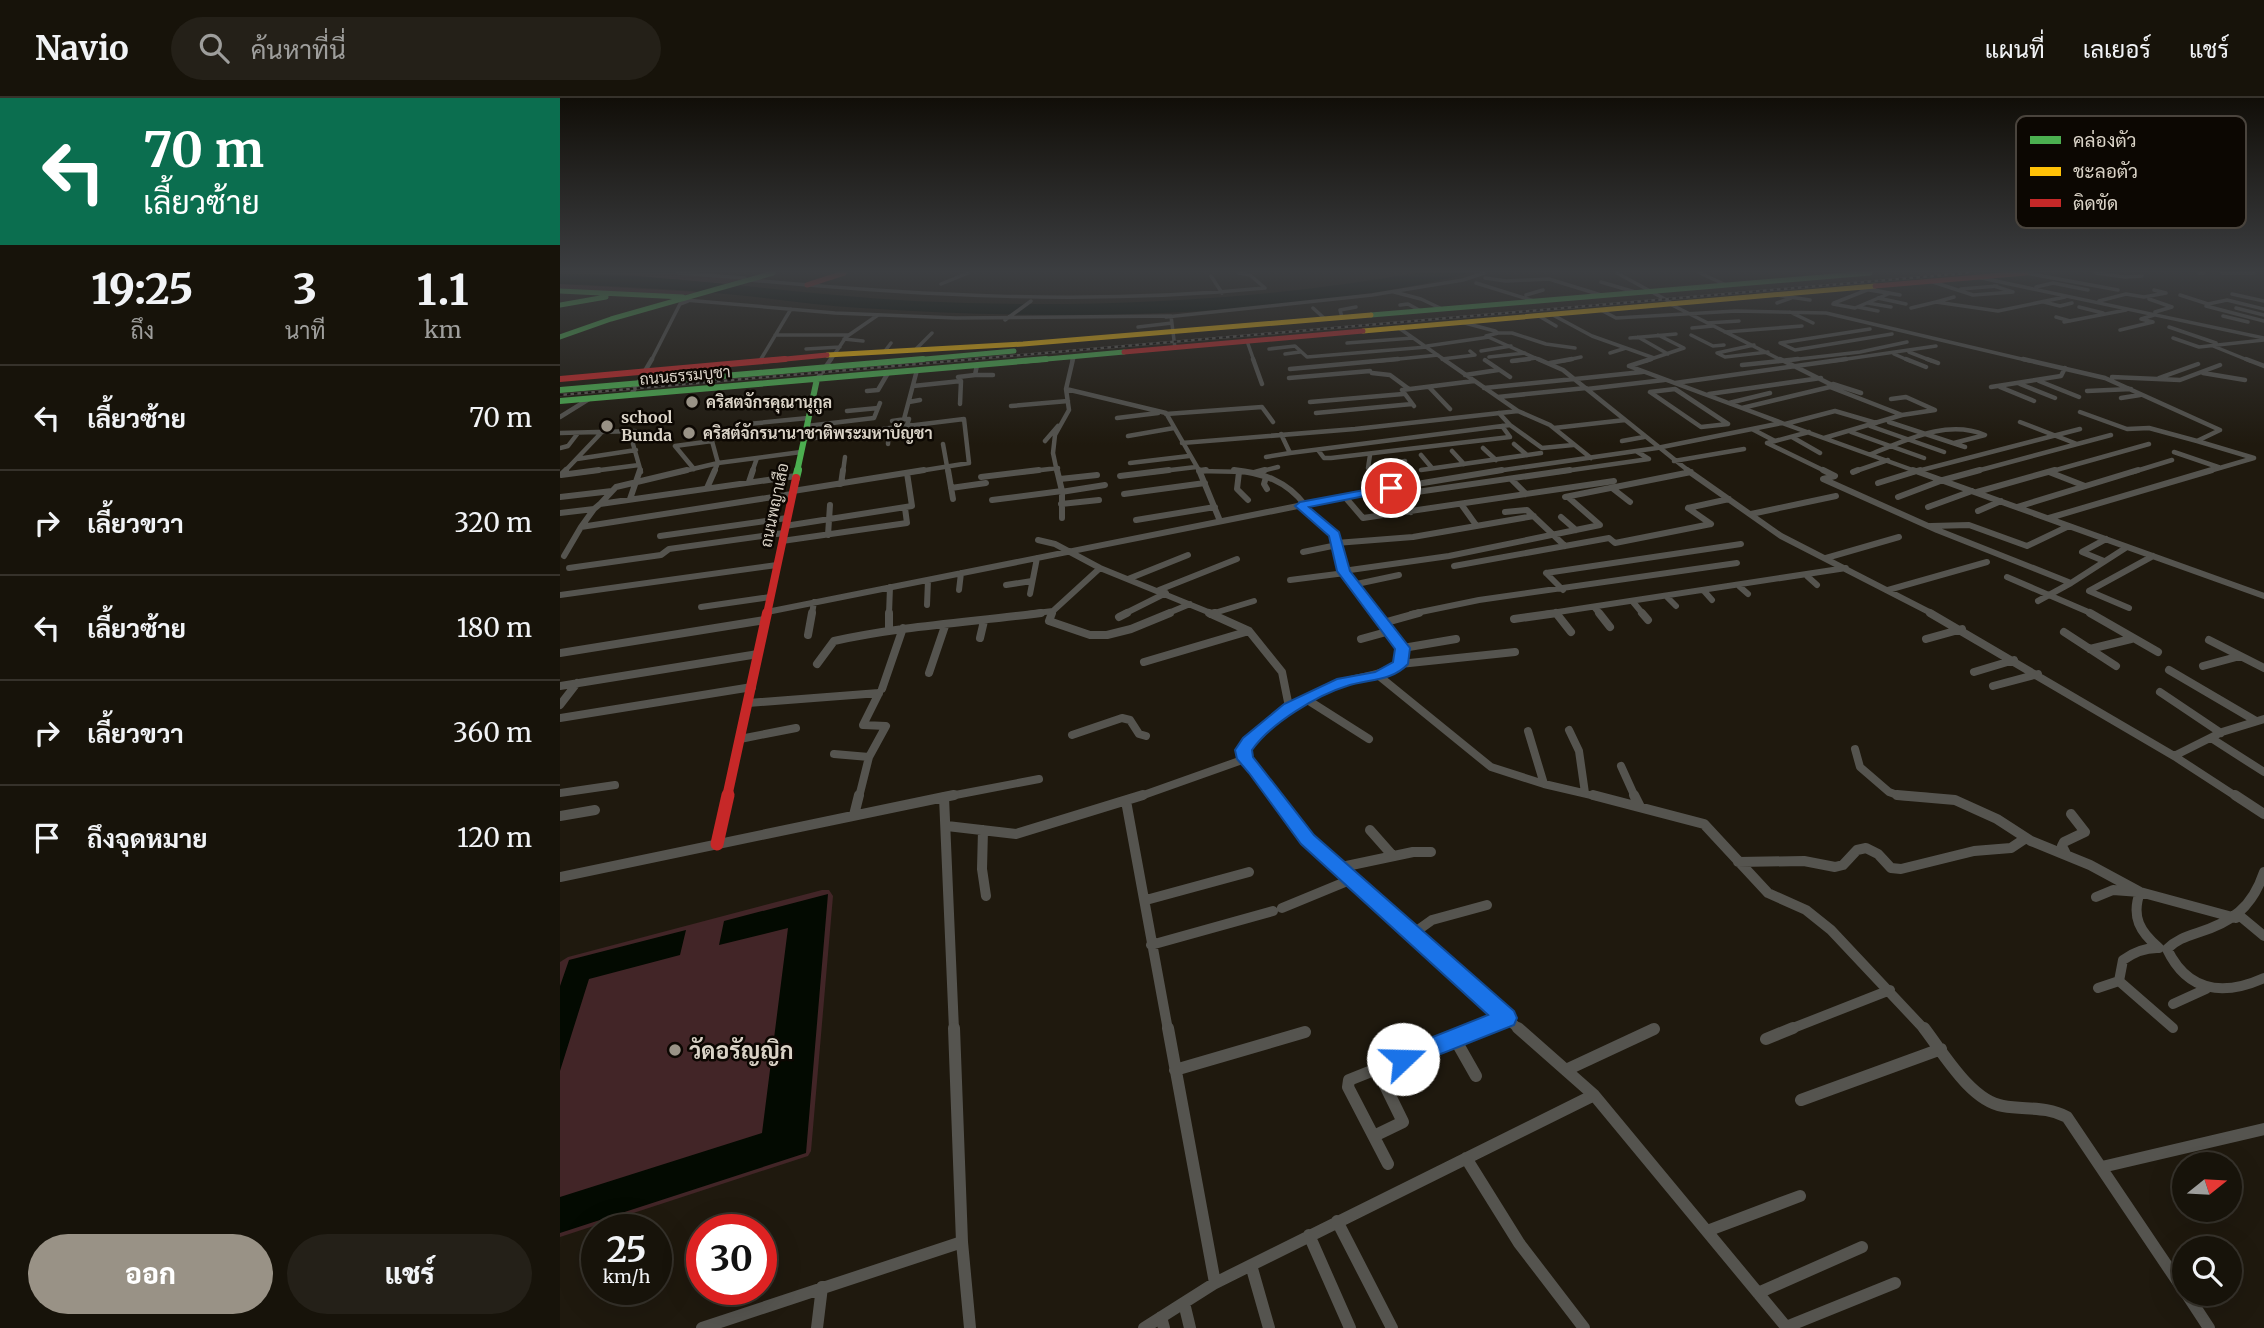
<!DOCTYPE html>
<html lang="th">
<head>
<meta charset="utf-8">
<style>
	body { margin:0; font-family:Merriweather,Sarabun,serif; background:#242018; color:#f1f3f6; height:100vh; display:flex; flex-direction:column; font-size:26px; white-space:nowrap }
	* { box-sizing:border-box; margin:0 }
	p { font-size:23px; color:#9e9e9c }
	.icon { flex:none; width:38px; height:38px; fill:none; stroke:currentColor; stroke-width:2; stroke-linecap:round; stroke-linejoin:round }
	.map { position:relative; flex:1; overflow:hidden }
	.drawer { display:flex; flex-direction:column; background:#17130a; width:560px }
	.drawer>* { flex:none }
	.guide { background:#0b6e4f; color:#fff; overflow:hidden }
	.needle { width:46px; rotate:72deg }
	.buttons { position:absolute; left:1612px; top:1054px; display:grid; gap:14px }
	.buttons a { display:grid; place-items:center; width:70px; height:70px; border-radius:50%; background:#17130a; box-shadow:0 7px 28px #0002,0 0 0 2px #36322b; font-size:35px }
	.speed { position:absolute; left:21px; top:1116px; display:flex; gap:14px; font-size:35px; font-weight:700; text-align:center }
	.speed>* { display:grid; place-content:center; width:91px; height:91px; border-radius:50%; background:#17130a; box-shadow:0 7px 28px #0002,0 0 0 2px #36322b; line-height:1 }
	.speed small { font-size:18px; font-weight:400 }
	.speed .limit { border:10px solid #d22; background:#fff; color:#111 }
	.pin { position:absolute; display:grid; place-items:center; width:60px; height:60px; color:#fff; margin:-30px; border:4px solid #fff; border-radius:50%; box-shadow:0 2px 7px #0007 }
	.me { position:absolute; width:77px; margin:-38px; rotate:69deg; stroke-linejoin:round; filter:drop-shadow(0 0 5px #0008) }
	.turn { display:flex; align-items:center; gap:24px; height:147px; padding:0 28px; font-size:32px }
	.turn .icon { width:91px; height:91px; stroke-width:2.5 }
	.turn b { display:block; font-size:49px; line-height:60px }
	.eta { display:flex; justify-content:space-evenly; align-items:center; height:119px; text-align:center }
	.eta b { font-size:42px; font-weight:800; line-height:49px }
	.cta { display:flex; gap:14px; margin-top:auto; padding:14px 28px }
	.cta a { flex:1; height:80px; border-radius:42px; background:#999286; color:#fff; font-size:28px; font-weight:800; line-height:80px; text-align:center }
	.cta a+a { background:#242018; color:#f1f3f6 }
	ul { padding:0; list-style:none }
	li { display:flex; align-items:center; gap:21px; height:105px; padding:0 28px; border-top:2px solid #36322b }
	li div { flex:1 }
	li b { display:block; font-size:26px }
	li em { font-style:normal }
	header { display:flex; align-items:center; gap:42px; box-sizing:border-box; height:98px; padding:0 35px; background:#17130a; border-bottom:2px solid #36322b }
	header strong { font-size:33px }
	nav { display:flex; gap:38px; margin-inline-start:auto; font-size:24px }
	.search { width:490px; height:63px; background:#242018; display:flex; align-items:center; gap:18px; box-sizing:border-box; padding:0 24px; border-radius:38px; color:#9e9e9c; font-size:26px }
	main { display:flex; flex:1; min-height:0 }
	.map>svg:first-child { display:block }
</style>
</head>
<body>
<header>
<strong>Navio</strong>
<div class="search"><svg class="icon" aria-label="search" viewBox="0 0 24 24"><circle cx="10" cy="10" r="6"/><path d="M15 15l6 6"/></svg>ค้นหาที่นี่</div>
<nav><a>แผนที่</a><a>เลเยอร์</a><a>แชร์</a></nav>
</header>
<main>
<section class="drawer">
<div class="guide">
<div class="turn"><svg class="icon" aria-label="left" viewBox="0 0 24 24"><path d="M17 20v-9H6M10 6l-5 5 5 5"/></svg><div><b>70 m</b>เลี้ยวซ้าย</div></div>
</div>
<div class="eta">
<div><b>19:25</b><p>ถึง</p></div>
<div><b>3</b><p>นาที</p></div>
<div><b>1.1</b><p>km</p></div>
</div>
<ul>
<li><svg class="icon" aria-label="left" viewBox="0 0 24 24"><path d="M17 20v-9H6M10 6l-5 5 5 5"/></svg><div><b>เลี้ยวซ้าย</b></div><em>70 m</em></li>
<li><svg class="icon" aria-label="right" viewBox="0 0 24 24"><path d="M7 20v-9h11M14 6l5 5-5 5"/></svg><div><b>เลี้ยวขวา</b></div><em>320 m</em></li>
<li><svg class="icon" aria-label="left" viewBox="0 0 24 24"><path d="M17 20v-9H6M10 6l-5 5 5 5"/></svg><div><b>เลี้ยวซ้าย</b></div><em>180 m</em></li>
<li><svg class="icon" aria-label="right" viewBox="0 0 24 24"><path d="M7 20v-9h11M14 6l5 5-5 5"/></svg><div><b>เลี้ยวขวา</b></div><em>360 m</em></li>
<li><svg class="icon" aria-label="arrive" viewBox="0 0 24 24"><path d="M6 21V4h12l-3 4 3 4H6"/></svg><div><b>ถึงจุดหมาย</b></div><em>120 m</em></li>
</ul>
<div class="cta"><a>ออก</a><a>แชร์</a></div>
</section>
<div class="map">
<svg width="1704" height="1230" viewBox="0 0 1704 1230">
	<rect width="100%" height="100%" fill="#1f190e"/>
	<path fill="#422527" d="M0,175H117L182,181L164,186L70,177Z
		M0,186L138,194L117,199L0,192Z
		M262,792H269L273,798L251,1053L248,1058L0,1139V864L8,859Z"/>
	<path fill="#030a01" d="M856,175H912C721,221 497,223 301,210C266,208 231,203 196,199C131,192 65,188 0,186V176C119,176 236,197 354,203C521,211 690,204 856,175Z
		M268,796L246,1055L0,1135V1099L202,1035L228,830L159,847L164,823Z
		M126,832L120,857L29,881L0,973V888L9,862Z"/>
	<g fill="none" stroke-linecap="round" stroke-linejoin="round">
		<path stroke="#55544f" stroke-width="3.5" d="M118,175L185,180
			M679,175L690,177L705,190
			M1057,175L1114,206
			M1140,175L1166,187
			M1466,175L1558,192
			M1536,175L1565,179L1582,178
			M1639,175H1644
			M1662,175H1694
			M651,178L662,195
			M1417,179L1704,240
			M925,180L946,183L989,181L1041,197
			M190,182C362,198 532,207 705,190
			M1370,183L1413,197L1453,194L1434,188
			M1041,184L1075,194
			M916,185L974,203
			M381,186L408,175
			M1476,189L1493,185L1528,192
			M1297,190L1340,197L1303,190
			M1401,191L1437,188
			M834,194L861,201L880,210
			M1672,196L1704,203
			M966,197L983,192
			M1216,197L1250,202
			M1620,197L1648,206L1667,202L1704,211
			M1318,200L1346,206
			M1589,201L1612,209L1595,214
			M125,202L275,215L396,220L611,218L615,250
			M1539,203L1566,196L1584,199L1606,195L1594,192
			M1376,204L1394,199
			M1484,204L1500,208L1512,205
			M1217,205L1231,200
			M1274,205L1307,192
			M1308,205L1331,209
			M1110,206L1223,263
			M1273,206L1295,210L1328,196
			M840,207L848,206L859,212
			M1646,208L1704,223
			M1298,209L1318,213
			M1519,209L1543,215
			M753,210L764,220
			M1351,210L1376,204L1438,213L1505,199
			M1676,210L1704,217
			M1041,212L1056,220L1176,213L1266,215L1470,263
			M1230,214L1253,225
			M991,216L1032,238L1094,260L1086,263
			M979,218L996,228
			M1663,218L1688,224
			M606,219L812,197L903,182L924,175
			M782,219L780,212L796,209
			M1496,219L1510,223
			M445,222L471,203
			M901,224L935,233L938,235L926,238L982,263
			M1504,224L1566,212
			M1147,225L1179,223
			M578,229L612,225
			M1609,229L1656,245
			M839,230L886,263
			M1132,230L1153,228
			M1310,231L1220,245L1235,252L1332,236
			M1560,232L1593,224L1581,221L1594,217
			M1165,234L1242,228
			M938,235H952L986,246L1015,250
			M215,237H288
			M1131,237L1153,248L1164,247
			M1078,239L1108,256
			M1070,240L1116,236
			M1613,240L1639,249L1704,242
			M284,241L303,243
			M687,243L694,263
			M787,245L853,240
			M1194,247L1157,255L1165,259L1208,254
			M867,248L929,239
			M1653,248L1690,263
			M246,251L280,249
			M709,251L735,248L747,259L867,249
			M355,252L372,235
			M325,253L331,245
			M921,253L951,248
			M1349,254L1372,263
			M1050,255L1066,250
			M725,256L740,254
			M1334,256L1350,263
			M929,259L965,255
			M1094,260L1124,250L1098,237
			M201,261L231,211
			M882,261L915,257L910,253
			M91,263L120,206L128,203
			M270,263L286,239L318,217
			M512,263L513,259
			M819,263L878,257
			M955,263L976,260
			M1003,263L1021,259
			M1222,263L1300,254L1347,244
			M1273,263L1376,248"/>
		<path stroke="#55544f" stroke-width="4.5" d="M693,261L702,286
			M978,261L1003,272L1130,374
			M1091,261L1069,268L1182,310
			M1346,261L1366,269
			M1367,261L1378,265
			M1463,261L1545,280L1660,332L1637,343L1694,360L1646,374
			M1686,261L1704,268
			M925,262L950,279
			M952,263L969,261
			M990,265L1012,261
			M1182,267L1238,261
			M730,271L838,261
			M812,275L830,277L849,291
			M1643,275L1685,282
			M415,277H433
			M905,277L938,272
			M398,279L415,277L417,267
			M1552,279L1620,282L1660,267
			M729,280L810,273
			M1599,280L1638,266
			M257,281L271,261
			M1015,281L1082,274
			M1479,283L1519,299
			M1115,285L1286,261
			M1273,286L1301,295
			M1460,286L1495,300
			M353,288L401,283L400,306
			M869,289L890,311
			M1270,289L1342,317
			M1431,289L1501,278L1505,270
			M1440,289L1474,303
			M924,290L1014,281
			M506,291L606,315L640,374
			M1027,291L1104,282
			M1115,291L1168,326L1141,329L1090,294Z
			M307,293L318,292L328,275
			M1527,293L1571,291
			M1149,296L1261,280
			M71,297L92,261
			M938,299L1026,290
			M1561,300L1580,297
			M349,304L360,302
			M750,304L843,296
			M1169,305L1210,295
			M451,308L508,303
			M854,308L842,292L914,283
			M287,313L318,310
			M958,313L990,327L1031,360
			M1520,314L1567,331L1589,330L1637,343
			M756,315L852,306
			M939,315L950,327L982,350L1013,347
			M606,316L702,309L713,324
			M0,319L29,301
			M557,320L598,315
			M332,323L346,321
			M1329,324L1405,349
			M1460,324L1517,346
			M1222,325L1358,374
			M188,326L248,320
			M1225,326L1275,313L1316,325
			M347,327L349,321H344L357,272
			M351,327V343
			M247,328L314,320L320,305
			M1310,328L1384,354
			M994,330L1065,322
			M323,331L404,321L409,365L353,374
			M1192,331L1215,343L1207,345L1267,374
			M1291,334L1364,360
			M0,335L75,333L73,346L81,374
			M721,336L730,355L950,327
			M568,338L614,330
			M1232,339L1260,355
			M1264,340L1342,317L1375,312L1346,299L1331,301
			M244,341L296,336
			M485,343L498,328
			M1062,343L1084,339
			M1215,343L1249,334
			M622,345L795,331L958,313L883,261
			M328,346L329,330
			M383,346L388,374
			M954,346L967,357
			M0,350L8,348L18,335
			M923,350L936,362
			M758,352L764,360H771L950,339L942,328
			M892,353L904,366
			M1614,354L1658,369
			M1311,356C1347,342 1387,321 1425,337L1394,345
			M861,357L872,370
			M706,359L730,355
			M17,361L76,352
			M1114,363L1184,351
			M570,365L629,358
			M808,370L810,357
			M134,371L115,348L152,343L158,365L154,374
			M861,372L981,355
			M639,373L687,374
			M4,374L42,334
			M25,374L79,367
			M120,374L158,365L241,354
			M192,374L197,360
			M283,374L285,359
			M464,374L498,370
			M497,374L493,355L495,337L509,312L506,291L513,261
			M594,374L636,369
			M698,374L718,369
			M822,374V367L845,363
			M930,374L1097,350L1222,325L1182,310L1274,288L1220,261
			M998,374L1089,361L1076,353
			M1293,374L1328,362
			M1354,374L1520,331
			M1413,374L1551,337
			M1489,374L1589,346
			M1573,374L1612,362"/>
		<path stroke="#55544f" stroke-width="6" d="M6,372L1,377L39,372
			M388,372L393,401
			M497,372L502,393V420
			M639,372L660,423
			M674,372C703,375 727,383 745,407
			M822,372L823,381L831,390
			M1127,372L1221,438L1373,516
			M1263,372L1275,378L1263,381L1377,432L1511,485L1567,449
			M1353,372L1704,498
			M639,373L646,372
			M679,374L677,391L688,402
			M1293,374L1298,372
			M1489,374L1525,388
			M694,375L705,372
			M560,378L609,372
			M421,379L479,372
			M706,379L704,386L707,391
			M500,381L537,377
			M823,381L850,377
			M951,381L966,396
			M189,384L193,372
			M1318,385L1360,372
			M281,386L283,372
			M147,390L155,372
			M391,390L426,385
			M1052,390L1070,404
			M233,393L364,372
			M501,394L545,387
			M1417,394L1495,372
			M564,396L645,385
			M836,397L1010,372
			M836,397L851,414
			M0,399L52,393
			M785,399L803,420L1054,383
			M1005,399L1131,374
			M1338,399L1383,382L1420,372
			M70,401L80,372
			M432,402L502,393
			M41,405L56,389L127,372
			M501,406L539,402
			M901,406L916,427
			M740,408L774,436L783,473L817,516
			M1368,409L1412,393
			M1457,409L1578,372
			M1128,410L1169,401
			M1128,410L1151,426
			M34,411L21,429L232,396
			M1418,413L1441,403
			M945,414L967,412L1005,448
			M0,415L34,411L40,406L236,378
			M1191,416L1276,398
			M1001,419L1016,432
			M1489,420L1652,372
			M576,422L655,409
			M225,428L352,408L347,375
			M1371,428L1409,427L1467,448L1509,428
			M268,437L270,407
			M100,438L227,420
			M478,442L495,446L540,470L653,516
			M222,443L347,425L345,410
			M776,445L853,439L974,418
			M743,454L777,447
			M4,458L21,429
			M1266,460L1339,439
			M1544,463L1522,454L1546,441
			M894,468L1049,440L1055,445L1151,426
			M9,470L101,457L109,451L224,435
			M783,473L889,458L1040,427L1008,399
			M986,475L1181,446
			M986,475L1003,492
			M1247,478L1257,487
			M1447,479L1533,516
			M568,481L628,457
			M730,482L785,475
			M446,487L472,483
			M792,487L839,477
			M1179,488L1188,496
			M399,492L401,475
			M599,492L677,461
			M1328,492L1427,464
			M1144,493L1152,502
			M470,496L477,460
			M0,497L217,467
			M1107,499L1116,508
			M1478,503L1511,485
			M1073,504L1083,516
			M367,507L368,482
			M141,509L210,499
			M1034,509L1040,516
			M1569,510L1529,493L1593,458
			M207,514L808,394L942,372
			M252,516L254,504
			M329,516L330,489
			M468,516L493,513L540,470
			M492,516L493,513
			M564,516L606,495
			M606,516L630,506
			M651,516L694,503
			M851,516L919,502L1177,465
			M985,516L1286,470"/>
		<path stroke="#55544f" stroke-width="8" d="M492,515L489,523L530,537H547L571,531L610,515
			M649,515L689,533L722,574L729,609
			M996,515L1011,534
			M1039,515L1050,529
			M1082,515L1088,522
			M1370,515L1614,658L1677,699
			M1530,515L1598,554
			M651,516L655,515
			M559,519L567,515
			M954,521L997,515
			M823,525L859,515
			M329,531V515
			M1504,534L1556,568
			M248,537L252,515
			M420,540L424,523
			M801,541L830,533
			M1366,541L1402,531
			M1649,542L1704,570
			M843,550L896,541
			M1530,551L1571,541
			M0,555L205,522
			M584,564L689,533
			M257,566L274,543C342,528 412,524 481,515
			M840,566L955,554
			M1643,568L1680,558
			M1609,572L1696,623
			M1414,574L1454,562
			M369,575L385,528
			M819,578L931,669L984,686L1040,699
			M0,588L198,556
			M1433,588L1478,576
			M322,591L343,530
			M1600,594L1661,635
			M746,601L809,641
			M188,605L319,595
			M0,607L17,585
			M0,620L192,589
			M1009,632L1019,653L1025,695
			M968,633L984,686
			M512,637L562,620L570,622L579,636L586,638
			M1651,640L1704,674
			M180,641L236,630
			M1295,651L1300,669L1329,694L1340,698L1370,699
			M274,656L309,659
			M1614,658L1662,634L1704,621
			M685,661C682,632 758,591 783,584C807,577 817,579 840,566L843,550L815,515
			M1061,668L1075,699
			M0,695L55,687
			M299,699L309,659L326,628L303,627L319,595
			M385,699L479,681
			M578,699L685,661L714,699"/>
		<path stroke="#55544f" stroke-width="10" d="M713,697L747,741L960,932
			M1033,697L1144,726L1208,795L1246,812L1271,832L1365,932
			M1074,697L1080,709
			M1337,697L1395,702L1437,721L1471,743L1530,767L1580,794L1676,820
			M1675,697L1704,716
			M384,699L394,697
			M566,703L608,932
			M294,717L299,697
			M0,718L35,712
			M387,728L456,736L583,697
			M423,732L422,771L426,798
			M810,732L833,758
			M1506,756L1502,748L1504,744L1525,734L1511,716
			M1178,764L1244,763L1275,769L1283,767L1297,752L1306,750L1318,756L1331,770L1341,771L1414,753L1451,750L1466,740
			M777,770L853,754H871
			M1704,774C1692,810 1672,824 1637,835C1625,839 1616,842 1607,851C1628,895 1664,898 1704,880
			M0,779L384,699L394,932
			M1536,799L1553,792L1580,794C1571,819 1580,834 1599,850
			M586,802L689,774
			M722,810L790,782
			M1680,818L1704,838
			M851,837L872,822L927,807
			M591,847L713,813
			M1559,883L1613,930
			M1538,890L1559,883L1563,862C1574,854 1584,850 1597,850
			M1613,906L1646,891
			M915,932L946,920
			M1091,932L1094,931
			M1228,932L1330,892"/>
		<path stroke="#55544f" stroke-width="12" d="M394,930L402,1144L410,1230
			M608,930L655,1185L1034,997
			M958,930L1034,997L1227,1230
			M1364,930C1384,956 1411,1003 1443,1008C1466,1012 1486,1008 1507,1019L1624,1193
			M895,941L916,978
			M1206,941L1233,930
			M615,972L745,934
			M1006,972L1094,931
			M1241,1002L1381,951
			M814,1038L843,1024L817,971
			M906,1060L959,1145L1024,1230
			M828,1066L788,989L789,982L919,930
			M1542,1069L1704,1031
			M777,1123L832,1230
			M1147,1133L1240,1098
			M749,1137L790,1230
			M691,1167L709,1230
			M1198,1195L1302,1149
			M1626,1195L1649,1230
			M624,1205L630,1230
			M601,1219L604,1230
			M1226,1229L1335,1185
			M142,1230L402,1144
			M257,1230L262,1189
			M584,1230L655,1185"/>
		<path stroke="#4caf50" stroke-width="5" d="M0,193L123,199
			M0,207L46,199
			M811,217L1310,175
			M0,239L51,221L213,175
			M343,263L454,253
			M465,263L564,254"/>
		<path stroke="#4caf50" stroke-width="6" d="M0,292L363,261
			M0,303L486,261
			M237,374L257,281"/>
		<path stroke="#4caf50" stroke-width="8" d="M236,380L238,372"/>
		<path stroke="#ffc107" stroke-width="5" d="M803,233L1315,188
			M267,257L463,246L811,217"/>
		<path stroke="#c62828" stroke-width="5" d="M247,187L284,175
			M1315,188L1466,175
			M564,254L803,233
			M205,263L267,257"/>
		<path stroke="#c62828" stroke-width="6" d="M0,281L225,261"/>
		<path stroke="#c62828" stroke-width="8" d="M207,516L236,380"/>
		<path stroke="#c62828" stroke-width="10" d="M167,699L207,515"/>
		<path stroke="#c62828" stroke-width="13" d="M157,746L168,697"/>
		<g stroke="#5d5a54" stroke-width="2.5">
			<path id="rail" d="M0,297L1408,175"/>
		</g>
		<use href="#rail" stroke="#0c0702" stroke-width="2" stroke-dasharray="3.5" stroke-linecap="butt"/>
	</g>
	<linearGradient id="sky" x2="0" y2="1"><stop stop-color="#110e08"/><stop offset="0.5" stop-color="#3c3e41"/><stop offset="1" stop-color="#3c3e41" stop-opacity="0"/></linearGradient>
	<rect width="1704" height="347" fill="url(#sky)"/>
	<path fill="#1a73e8" stroke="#114b97" stroke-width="2" d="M831,387L837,390L835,392L749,409L779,434L790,473L850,550L848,566C831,584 808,581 787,588C757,597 710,626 692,652L693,659L754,737L954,913L957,920L954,927L843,971L835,968L831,961L835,954L928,917L741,746L689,675L677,661L675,652L683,640L724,606L777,581L815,574L833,564L835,551L777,473L769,438L735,408L740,404Z"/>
	<g fill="#999286" stroke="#0c0702" stroke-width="2.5">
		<circle cx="132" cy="304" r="7"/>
		<circle cx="47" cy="328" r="7"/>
		<circle cx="129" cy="335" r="7"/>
		<circle cx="115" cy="952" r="7"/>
	</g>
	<g text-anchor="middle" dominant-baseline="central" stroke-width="5" stroke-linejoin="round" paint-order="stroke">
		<g font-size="16" fill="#dad3c7" stroke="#0c0702">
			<text transform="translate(125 277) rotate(-5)">ถนนธรรมบูชา</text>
			<text transform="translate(214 407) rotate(-78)">ถนนพญาเสือ</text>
		</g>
		<g font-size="16" font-weight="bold" fill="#dad3c7" stroke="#0c0702" text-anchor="start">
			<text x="146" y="304">คริสตจักรคุณานุกูล</text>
			<text x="61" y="319">school<tspan x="61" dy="18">Bunda</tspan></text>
			<text x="143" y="335">คริสต์จักรนานาชาติพระมหาบัญชา</text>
		</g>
		<g font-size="23" font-weight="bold" fill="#dad3c7" stroke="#0c0702" text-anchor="start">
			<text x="129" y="952">วัดอรัญญิก</text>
		</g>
	</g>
	<rect x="1456" y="18" width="230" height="112" rx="10" fill="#0c0702" stroke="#4a443d" stroke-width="2"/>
	<rect x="1470" y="38" width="31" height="8" fill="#4caf50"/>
	<rect x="1470" y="69" width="31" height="9" fill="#ffc107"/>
	<rect x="1470" y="101" width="31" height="8" fill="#c62828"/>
	<g font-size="19" fill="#dad3c7">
		<text x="1513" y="49">คล่องตัว</text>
		<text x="1513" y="80">ชะลอตัว</text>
		<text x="1513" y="112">ติดขัด</text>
	</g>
</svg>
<div class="buttons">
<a><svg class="needle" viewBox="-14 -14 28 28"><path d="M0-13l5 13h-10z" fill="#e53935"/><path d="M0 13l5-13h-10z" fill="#9e9e9c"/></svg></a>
<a><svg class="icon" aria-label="search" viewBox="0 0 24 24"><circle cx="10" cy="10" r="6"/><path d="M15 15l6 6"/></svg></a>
</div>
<div class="speed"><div>25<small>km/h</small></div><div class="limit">30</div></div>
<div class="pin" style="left:831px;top:390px;background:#d93025"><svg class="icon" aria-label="arrive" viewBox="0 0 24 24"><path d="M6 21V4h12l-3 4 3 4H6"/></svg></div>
<svg class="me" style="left:843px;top:961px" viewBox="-20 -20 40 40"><circle r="19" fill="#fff"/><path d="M0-13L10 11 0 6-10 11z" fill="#1a73e8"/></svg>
</div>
</main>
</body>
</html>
